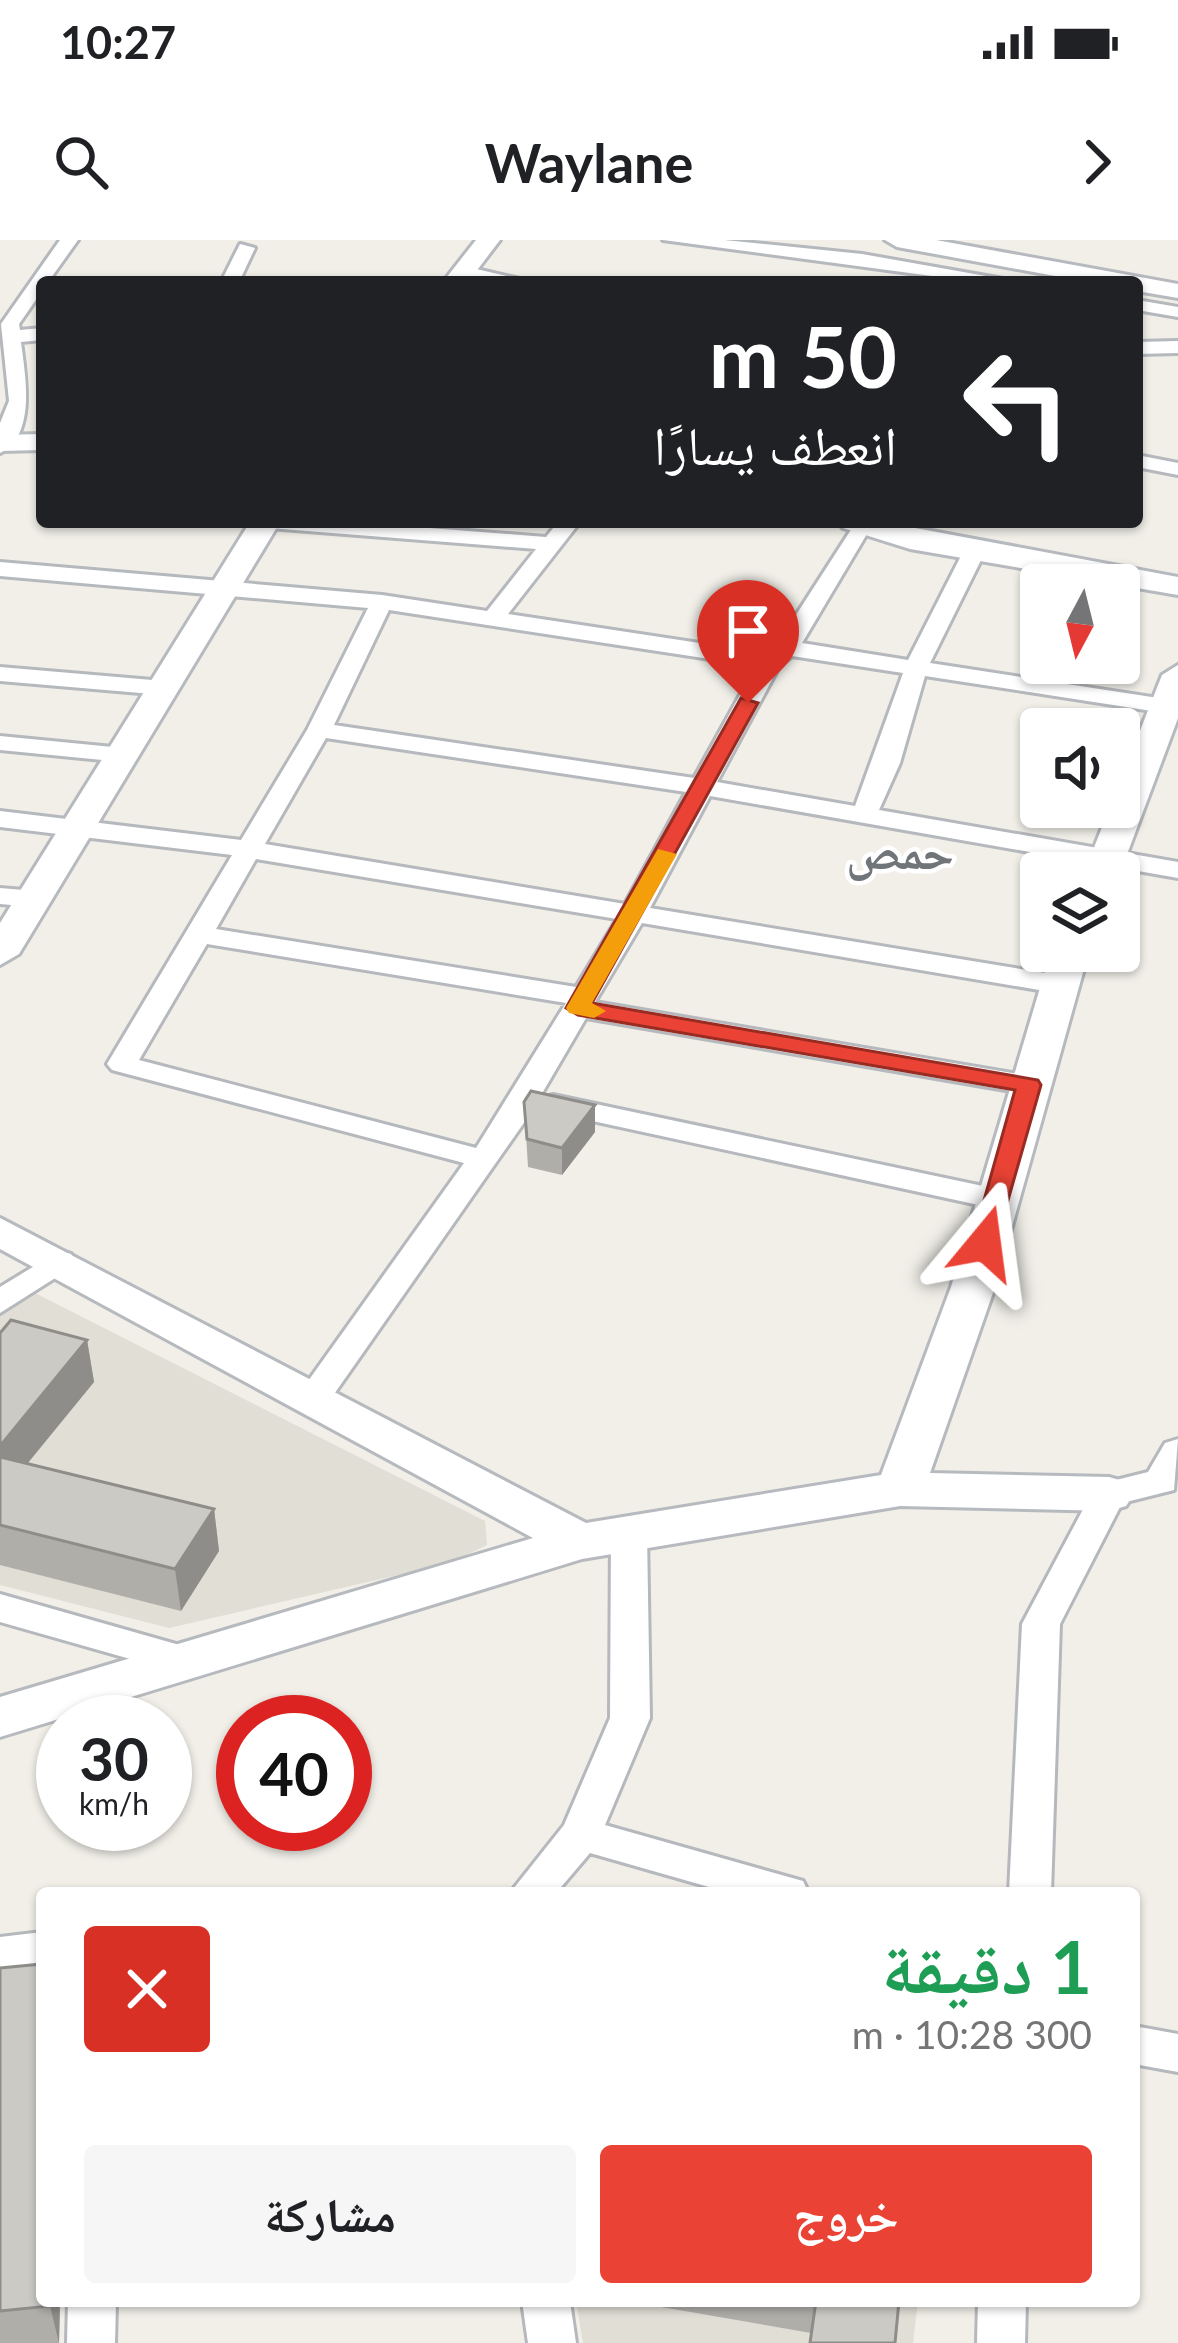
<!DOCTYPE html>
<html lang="ar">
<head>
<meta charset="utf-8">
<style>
	body { margin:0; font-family:Lato,"Noto Naskh Arabic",sans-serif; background:#f6f6f6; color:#202124; direction:rtl; height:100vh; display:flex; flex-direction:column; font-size:45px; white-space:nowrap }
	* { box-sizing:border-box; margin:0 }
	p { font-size:39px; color:#757577 }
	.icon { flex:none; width:66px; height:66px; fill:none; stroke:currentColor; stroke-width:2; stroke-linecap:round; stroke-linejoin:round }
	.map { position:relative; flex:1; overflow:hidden; direction:ltr }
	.sheet { position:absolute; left:36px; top:1647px; width:1104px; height:420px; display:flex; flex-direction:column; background:#fff; border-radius:12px; box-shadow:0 3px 9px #0004; direction:rtl }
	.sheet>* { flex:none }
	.banner { position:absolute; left:36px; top:36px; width:1107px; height:252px; border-radius:12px; box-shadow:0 3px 9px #0004; direction:rtl; background:#202124; color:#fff; overflow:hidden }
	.needle { width:78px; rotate:187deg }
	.tools { position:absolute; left:1020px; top:324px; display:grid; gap:24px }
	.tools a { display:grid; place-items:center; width:120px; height:120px; border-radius:12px; background:#fff; box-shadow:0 3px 9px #0004; font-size:60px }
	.speed { position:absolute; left:36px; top:1455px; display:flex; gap:24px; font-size:60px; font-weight:700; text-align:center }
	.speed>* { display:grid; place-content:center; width:156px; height:156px; border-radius:50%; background:#fff; box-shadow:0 3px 9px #0004; line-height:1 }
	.speed small { font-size:30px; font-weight:400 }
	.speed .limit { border:18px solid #d22; background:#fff; color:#111 }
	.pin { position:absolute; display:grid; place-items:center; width:102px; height:102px; color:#fff; margin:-123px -51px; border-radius:50% 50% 50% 0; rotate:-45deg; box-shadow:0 0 12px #0007 }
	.pin .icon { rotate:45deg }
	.me { position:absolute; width:132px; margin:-66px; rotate:16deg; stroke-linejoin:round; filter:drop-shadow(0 0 9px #0008) }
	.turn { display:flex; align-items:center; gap:42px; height:252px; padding:0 48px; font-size:54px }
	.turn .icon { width:156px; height:156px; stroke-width:2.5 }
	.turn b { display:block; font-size:84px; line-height:102px }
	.round { display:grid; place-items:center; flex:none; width:126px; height:126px; border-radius:12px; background:#f6f6f6 }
	.headline { display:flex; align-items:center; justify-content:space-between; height:204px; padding:0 48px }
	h1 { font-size:72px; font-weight:700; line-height:90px; color:#1e9e55 }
	.button { display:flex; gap:24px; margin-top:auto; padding:24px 48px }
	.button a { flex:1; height:138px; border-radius:12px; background:#ea4335; color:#fff; font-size:48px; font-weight:700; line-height:138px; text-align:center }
	.button a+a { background:#f6f6f6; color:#202124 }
	.status { display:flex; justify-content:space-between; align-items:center; height:84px; padding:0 60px; background:#fff; direction:ltr }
	.status svg { height:33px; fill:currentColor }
	header { display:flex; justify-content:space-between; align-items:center; height:156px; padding:0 48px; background:#fff; font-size:54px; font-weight:700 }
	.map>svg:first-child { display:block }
</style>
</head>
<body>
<div class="status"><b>10:27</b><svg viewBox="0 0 49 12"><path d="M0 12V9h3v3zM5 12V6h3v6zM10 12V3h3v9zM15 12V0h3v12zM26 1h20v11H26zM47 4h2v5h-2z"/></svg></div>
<header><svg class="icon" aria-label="forward" viewBox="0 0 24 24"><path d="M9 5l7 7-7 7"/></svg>Waylane<svg class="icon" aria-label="search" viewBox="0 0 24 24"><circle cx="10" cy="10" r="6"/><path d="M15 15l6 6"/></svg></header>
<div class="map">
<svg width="1178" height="2103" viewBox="0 0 1178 2103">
	<rect width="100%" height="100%" fill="#f1efe8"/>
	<path fill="#e1ded6" d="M27,1049L485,1281L487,1305L450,1323L169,1388L0,1345V1069Z
		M576,2061H918L913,2103H583Z"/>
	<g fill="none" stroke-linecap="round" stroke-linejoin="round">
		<g stroke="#b5b8bc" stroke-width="6">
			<path id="street" d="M60,0H78L48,42H42V51L19,84L20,90L42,88V100L21,102C25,134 37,196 0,213V183L9,161L1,84Z
				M663,0H724L862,14L1020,42H977Z
				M240,4L255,8L239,42H221Z
				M463,26L533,42L457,35V27Z
				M1137,60L1178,67V77L1137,70Z
				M1178,101V113L1137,114V102Z
				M1137,215L1178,223V235L1137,227Z
				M258,282H352L546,297L558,282H580L508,374L765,413L778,403L856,282H874L802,403L908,420L963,312L982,307L985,312L930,423L1178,461V475L925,436L900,523L879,570L1178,622V638L710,556L650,668L1057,735L1071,744L1057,753L642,683L595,762L1029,836L1044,845L1029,854L586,778L530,874L325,1167H301L296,1159L301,1151L464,923L112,830L107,824L232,615L0,587V571L241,600L307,490L368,368L0,336V322L382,355L487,371L536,309L269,288ZM389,370L756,426L694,538L334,485ZM792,416L903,433L855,566L717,542L780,425ZM326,498L686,552L625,664L265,604ZM256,619L617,679L576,747L216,689ZM207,704L566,763L476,908L139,820Z
				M0,427L164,441L176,448L164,455L0,441Z
				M0,496L123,508L135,515L123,522L0,510Z
				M0,648L35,651L49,659L35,667L0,664Z
				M553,855L997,949L1013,959L997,969L542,870L538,864L542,858Z
				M59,1011L71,1014L75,1021L71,1028L0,1073V1047Z
				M1178,1199L1174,1250L1122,1263L1060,1384L1051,1653H1009L1022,1384L1096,1245L1148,1232L1165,1203Z
				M629,1280L642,1284L647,1293L650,1478L605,1585L803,1641L809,1653H730L590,1613L556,1653H510L564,1585L610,1478L611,1293L616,1284Z
				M0,1354L197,1410L202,1420L197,1430L183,1434L0,1382Z
				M42,1692V1728L0,1733V1697Z
				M1134,1786L1178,1794V1832L1134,1824Z
				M68,2061H116L115,2103H67Z
				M522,2061H570L576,2103H528Z
				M978,2061H1026L1025,2103H977Z"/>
		</g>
		<g stroke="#b6babf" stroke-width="6">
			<path id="secondary" d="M476,0H500L468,42H443Z
				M885,0H936L1178,44V58L1137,51V42H1088L897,7Z
				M42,194V210L0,211V195Z
				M250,282H280L19,714L0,725V683Z
				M838,282H883L1178,337V355L910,309L843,288Z
				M1178,425V478L1120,633H1084L1110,567H1119V544L1162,435Z
				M1051,711H1089L995,1047L930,1233L1109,1237L1126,1242L1134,1254L1126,1266L1109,1271L900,1266L582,1319L0,1497V1457L533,1298L0,1009V978L586,1283L881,1235L951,1047Z"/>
		</g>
		<use href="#street" fill="#fff" fill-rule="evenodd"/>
		<use href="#secondary" fill="#fff" fill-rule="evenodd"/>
	</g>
	<path fill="#afaea9" d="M524,862L595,865V892L562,935L528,927Z
		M0,1093L87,1100L94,1142L27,1224L214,1269L219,1311L181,1371L0,1325Z
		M0,1728L60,2061L59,2103H0Z
		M638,2061H899L811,2093L638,2063Z"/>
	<path fill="#8f8d8a" d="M595,865V892L562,935V908Z
		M87,1100L94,1142L0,1257V1206Z
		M214,1269L219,1311L181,1371L175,1329Z
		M50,2061H60L59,2103L50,2066Z"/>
	<path fill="#cccac5" stroke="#8f8d8a" stroke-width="3" d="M531,851L595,865L562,908L527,899L524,862Z
		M11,1080L87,1100L0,1206V1093Z
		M0,1217L214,1269L175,1329L0,1285Z
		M42,1724V2061H50V2066L0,2071V1728Z
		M816,2061H899L895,2103H810Z"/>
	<path fill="#ea4335" stroke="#982c22" stroke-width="3" d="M741,458L758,463L592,763L1038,840L1041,845L994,1009L985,1011L972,1003L1015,850L578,775L566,768Z"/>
	<path fill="#f59e0b" d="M658,609L677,614L592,763L606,771L594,778L569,773L566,768Z"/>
	<g text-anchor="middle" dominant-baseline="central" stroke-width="9" stroke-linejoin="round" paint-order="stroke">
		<g font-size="48" font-weight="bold" fill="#70757a" stroke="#fff">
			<text x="900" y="610">حمص</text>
		</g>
	</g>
</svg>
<div class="tools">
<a><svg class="needle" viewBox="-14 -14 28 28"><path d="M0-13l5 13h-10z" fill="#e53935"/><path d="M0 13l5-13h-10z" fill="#757577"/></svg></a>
<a><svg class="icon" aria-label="sound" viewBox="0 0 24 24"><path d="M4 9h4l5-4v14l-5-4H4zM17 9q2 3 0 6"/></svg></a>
<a><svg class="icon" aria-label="layers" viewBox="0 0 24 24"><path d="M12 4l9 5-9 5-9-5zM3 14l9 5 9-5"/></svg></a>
</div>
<div class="speed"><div>30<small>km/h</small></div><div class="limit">40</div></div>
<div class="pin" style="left:748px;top:463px;background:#d93025"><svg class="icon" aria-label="arrive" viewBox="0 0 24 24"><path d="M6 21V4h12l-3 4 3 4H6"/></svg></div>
<svg class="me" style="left:985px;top:1003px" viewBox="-20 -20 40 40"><path d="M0-17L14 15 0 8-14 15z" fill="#ea4335" stroke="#fff" stroke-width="4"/></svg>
<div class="banner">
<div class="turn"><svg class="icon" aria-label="left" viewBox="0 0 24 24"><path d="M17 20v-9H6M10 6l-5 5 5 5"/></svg><div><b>50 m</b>انعطف يسارًا</div></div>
</div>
<section class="sheet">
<div class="headline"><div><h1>1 دقيقة</h1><p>300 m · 10:28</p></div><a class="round" style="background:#d93025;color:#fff"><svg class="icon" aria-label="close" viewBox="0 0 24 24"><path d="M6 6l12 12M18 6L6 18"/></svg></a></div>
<div class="button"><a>خروج</a><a>مشاركة</a></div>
</section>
</div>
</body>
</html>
